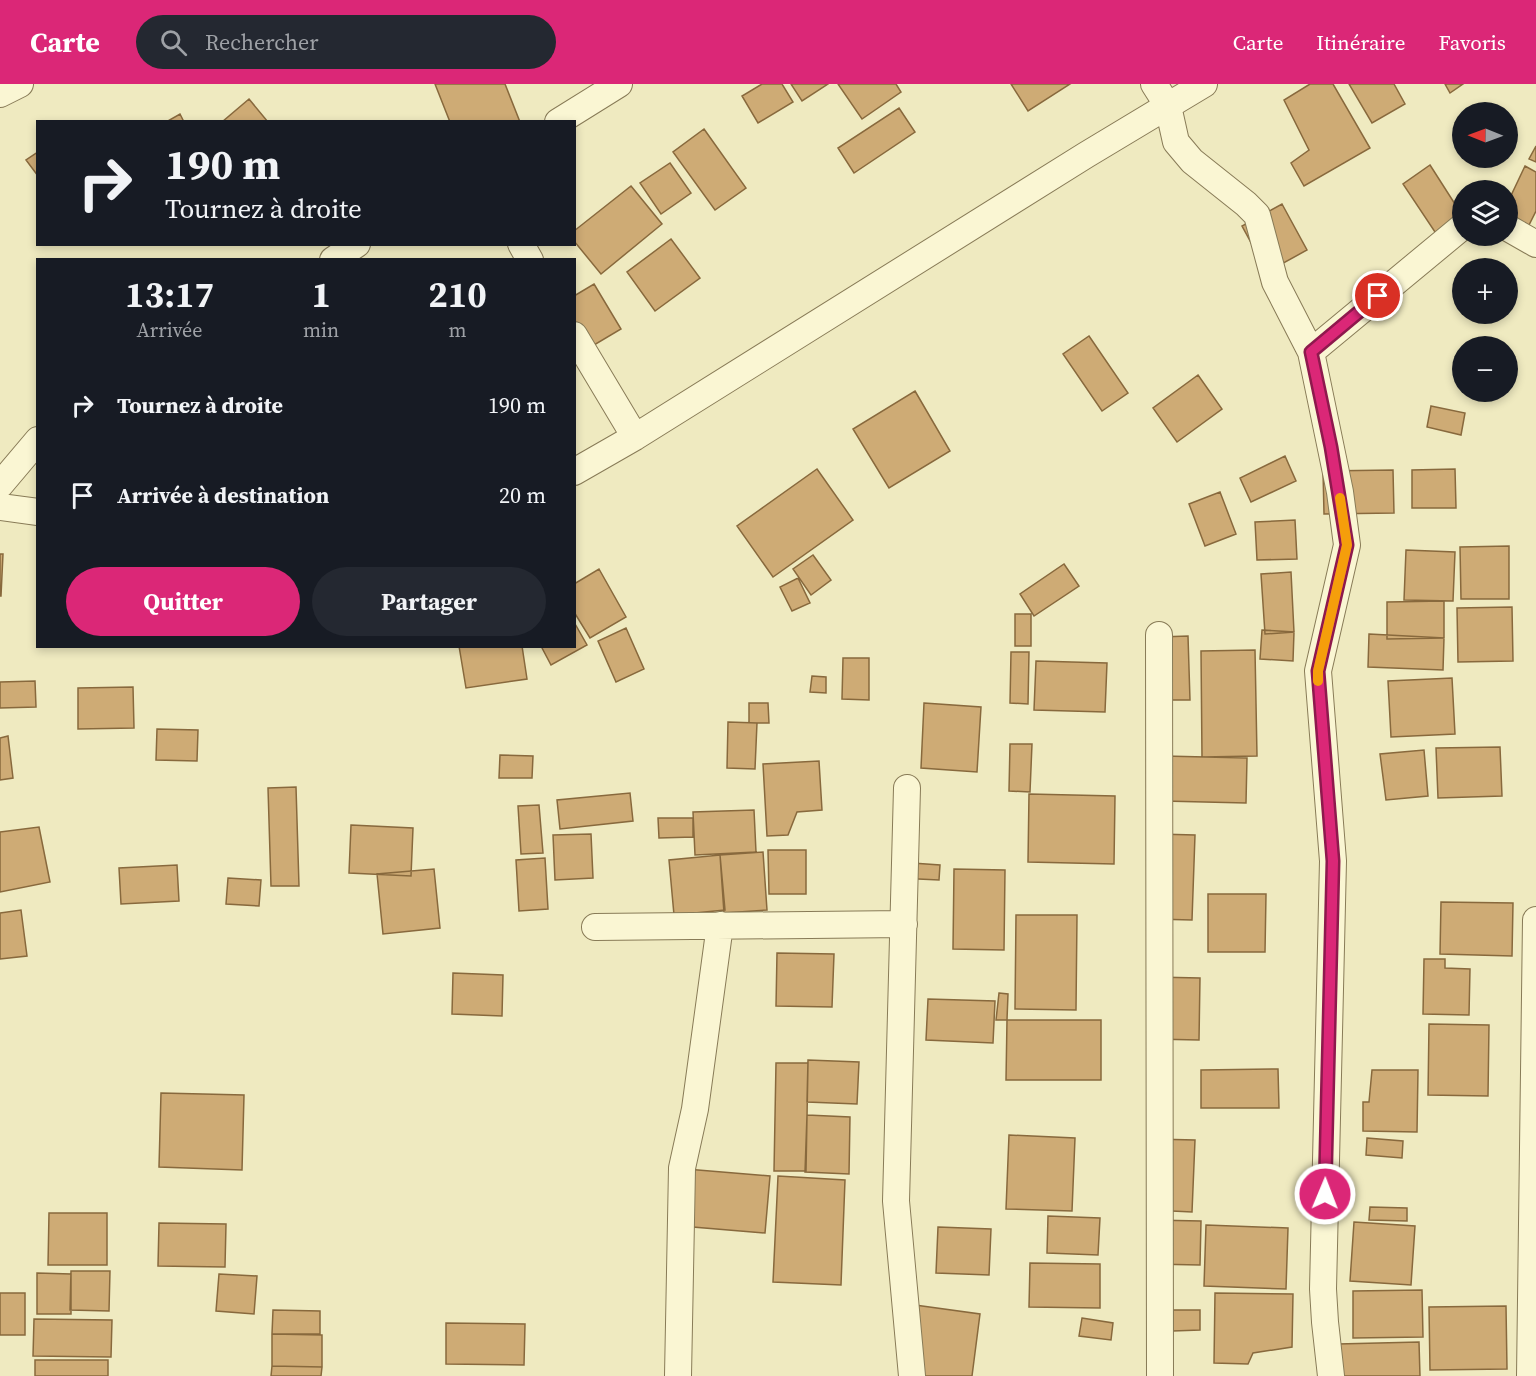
<!DOCTYPE html>
<html lang="fr">
<head>
<meta charset="utf-8">
<style>
	body { margin:0; font-family:"Source Serif 4",serif; background:#242831; color:#f1f3f6; height:100vh; display:flex; flex-direction:column; font-size:22px; white-space:nowrap }
	* { box-sizing:border-box; margin:0 }
	p { font-size:20px; color:#9ea1a6 }
	.icon { flex:none; width:33px; height:33px; fill:none; stroke:currentColor; stroke-width:2; stroke-linecap:round; stroke-linejoin:round }
	.map { position:relative; flex:1; overflow:hidden }
	.details { position:absolute; left:36px; top:174px; width:540px; height:390px; display:flex; flex-direction:column; background:#171b24; border-radius:0px; box-shadow:0 3px 9px #0003 }
	.details>* { flex:none }
	.banner { position:absolute; left:36px; top:36px; width:540px; height:126px; border-radius:0px; box-shadow:0 3px 9px #0003; background:#171b24; color:#f1f3f6; overflow:hidden }
	.needle { width:39px; rotate:271deg }
	.tools { position:absolute; left:1452px; top:18px; display:grid; gap:12px }
	.tools a { display:grid; place-items:center; width:66px; height:66px; border-radius:50%; background:#171b24; box-shadow:0 3px 9px #0003; font-size:30px }
	.pin { position:absolute; display:grid; place-items:center; width:51px; height:51px; color:#fff; margin:-26px; border:3px solid #fff; border-radius:50%; box-shadow:0 2px 6px #0007 }
	.me { position:absolute; width:66px; margin:-33px; rotate:1deg; stroke-linejoin:round; filter:drop-shadow(0 0 4px #0008) }
	.turn { display:flex; align-items:center; gap:21px; height:126px; padding:0 30px; font-size:27px }
	.turn .icon { width:78px; height:78px; stroke-width:2.5 }
	.turn b { display:block; font-size:42px; line-height:51px }
	.eta { display:flex; justify-content:space-evenly; align-items:center; height:102px; text-align:center }
	.eta b { font-size:36px; font-weight:700; line-height:42px }
	.action { display:flex; gap:12px; margin-top:auto; padding:12px 30px }
	.action a { flex:1; height:69px; border-radius:36px; background:#db2777; color:#fff; font-size:24px; font-weight:700; line-height:69px; text-align:center }
	.action a+a { background:#242831; color:#f1f3f6 }
	ul { padding:0; list-style:none }
	li { display:flex; align-items:center; gap:18px; height:90px; padding:0 30px }
	li div { flex:1 }
	li b { display:block; font-size:22px }
	li em { font-style:normal }
	header { display:flex; align-items:center; gap:36px; box-sizing:border-box; height:84px; padding:0 30px; background:#db2777; color:#fff }
	header strong { font-size:28px }
	nav { display:flex; gap:33px; margin-inline-start:auto; font-size:21px }
	.search { width:420px; height:54px; background:#242831; display:flex; align-items:center; gap:15px; box-sizing:border-box; padding:0 21px; border-radius:33px; color:#9ea1a6; font-size:22px }
	.map>svg:first-child { display:block }
</style>
</head>
<body>
<header>
<strong>Carte</strong>
<div class="search"><svg class="icon" aria-label="search" viewBox="0 0 24 24"><circle cx="10" cy="10" r="6"/><path d="M15 15l6 6"/></svg>Rechercher</div>
<nav><a>Carte</a><a>Itinéraire</a><a>Favoris</a></nav>
</header>
<div class="map">
<svg width="1536" height="1292" viewBox="0 0 1536 1292">
	<rect width="100%" height="100%" fill="#efeac0"/>
	<path fill="#ceab75" stroke="#88693d" stroke-width="1.5" d="M435,0H505L520,38H450Z
		M762,0H782L793,18L758,39L742,12Z
		M791,0H828L802,17Z
		M838,0H896L901,8L862,35Z
		M1011,0H1070L1028,27Z
		M1310,0H1333L1370,64L1304,102L1291,79L1309,66L1284,16Z
		M1349,0H1394L1405,20L1372,39Z
		M1445,0H1463L1450,9Z
		M249,15L268,38H222Z
		M899,24L915,48L854,89L838,64Z
		M180,30L184,38H166Z
		M704,45L746,104L715,126L673,68Z
		M1536,62V78L1529,75Z
		M38,68V92L26,76Z
		M670,79L691,109L661,130L640,99Z
		M1430,81L1462,131V134L1437,151L1403,100Z
		M1525,82L1536,88V127L1528,143L1508,133V118Z
		M631,102L662,140L601,190L574,157V147Z
		M1282,120L1307,166L1267,188L1242,142Z
		M671,155L700,194L655,227L627,188Z
		M594,200L621,245L584,267L574,252V212Z
		M1089,252L1128,309L1102,327L1063,270Z
		M1198,291L1222,325L1177,358L1153,324Z
		M915,307L950,367L889,404L853,345Z
		M1431,322L1465,329L1461,351L1427,343Z
		M1285,372L1296,397L1251,418L1240,394Z
		M817,385L853,436L773,493L737,442Z
		M1455,385L1456,424H1412V386Z
		M1393,386L1394,429L1324,430L1323,387Z
		M1220,408L1236,450L1205,462L1189,420Z
		M1295,436L1297,475L1257,476L1255,438Z
		M1509,462V515H1461L1460,463Z
		M1406,466L1455,468L1453,517L1404,516Z
		M0,470H3L1,512H0Z
		M813,471L831,496L811,511L793,485Z
		M1064,480L1079,502L1034,532L1020,510Z
		M599,485L626,533L590,554L574,528V500Z
		M1291,488L1294,548L1265,550L1261,490Z
		M798,494L810,519L792,527L780,503Z
		M1444,517V554L1387,555V518Z
		M1512,523L1513,577L1458,578L1457,524Z
		M1015,530H1031V562H1015Z
		M574,538L587,561L551,581L541,562H574Z
		M626,544L644,585L616,598L598,557Z
		M1262,546L1294,548L1293,577L1260,575Z
		M1369,550L1444,554L1443,586L1368,583Z
		M1188,552L1190,616H1161L1160,553Z
		M459,562H522L527,595L466,604Z
		M1255,566L1257,672L1202,673L1201,567Z
		M1011,568H1029L1028,620L1010,619Z
		M843,574H869V616L842,615Z
		M1036,577L1107,579L1105,628L1034,626Z
		M812,592L826,593V609L810,608Z
		M1452,594L1455,650L1391,653L1388,597Z
		M35,597L36,623L0,624V598Z
		M133,603L134,644L78,645V604Z
		M749,619H768L769,639H749Z
		M924,619L981,623L977,688L921,684Z
		M728,638L757,639L755,685L727,684Z
		M157,645L198,646L197,677L156,676Z
		M8,652L13,694L0,696V654Z
		M1010,660H1032L1030,708L1009,707Z
		M1500,663L1502,712L1438,714L1436,664Z
		M1424,666L1428,712L1386,716L1380,670Z
		M500,671L533,672L532,694H499Z
		M1164,672L1247,674L1246,719L1163,717Z
		M819,677L822,726L797,728L788,751L767,752L763,680Z
		M296,703L299,802H271L268,704Z
		M630,709L633,737L560,745L557,716Z
		M1029,710L1115,712L1114,780L1028,778Z
		M539,721L543,769L521,770L518,722Z
		M754,726L756,768L695,771L693,728Z
		M658,734H693V753L659,754Z
		M351,741L413,744L411,792L349,789Z
		M39,743L50,798L0,808V748Z
		M591,750L593,794L555,796L553,751Z
		M1157,750L1195,751L1192,836L1154,835Z
		M768,766H806V810H769Z
		M763,768L767,826L724,829L720,771Z
		M720,771L725,826L674,831L669,776Z
		M545,774L548,825L519,827L516,776Z
		M898,778L940,781L939,796L897,794Z
		M177,781L179,817L121,820L119,784Z
		M434,785L440,844L383,850L377,790Z
		M954,785L1005,786L1004,866L953,865Z
		M228,794L261,796L259,822L226,820Z
		M1208,810H1266L1265,868H1208Z
		M1441,818L1513,819L1512,872L1440,870Z
		M21,826L27,872L0,875V829Z
		M1016,831H1077L1076,926L1015,925Z
		M777,869L834,870L832,923L776,922Z
		M1424,875H1445V884L1470,885L1469,931L1423,930Z
		M453,889L503,891L502,932L452,930Z
		M1154,893L1200,894L1199,956L1153,955Z
		M999,909L1008,910L1007,936H996Z
		M928,915L995,917L993,959L926,956Z
		M1007,936H1101V996H1006Z
		M1429,940L1489,941L1488,1012L1428,1011Z
		M808,976L859,978L857,1020L807,1018Z
		M776,979H808L806,1087H774Z
		M1278,985L1279,1024H1201V986Z
		M1372,986H1418L1417,1048L1363,1047V1018H1369Z
		M161,1009L244,1011L242,1086L159,1083Z
		M807,1031L850,1033L849,1090L805,1088Z
		M1009,1051L1075,1054L1072,1127L1006,1125Z
		M1367,1054L1403,1057L1402,1074L1366,1071Z
		M1153,1055L1195,1056L1192,1128L1151,1126Z
		M686,1085L770,1092L765,1149L681,1142Z
		M778,1092L845,1096L841,1201L773,1198Z
		M1370,1123L1407,1124V1137L1369,1136Z
		M49,1129H107V1181H48Z
		M1048,1132L1100,1134L1098,1171L1047,1169Z
		M1152,1136L1201,1137L1200,1181L1151,1180Z
		M1354,1138L1415,1142L1411,1201L1350,1197Z
		M159,1139L226,1140L225,1183L158,1182Z
		M1206,1141L1288,1144L1286,1205L1204,1202Z
		M938,1143L991,1145L989,1191L936,1189Z
		M1030,1179L1100,1180V1224L1029,1223Z
		M71,1187H110L109,1227L70,1226Z
		M37,1189L71,1190V1230H37Z
		M219,1190L257,1192L254,1230L216,1227Z
		M1422,1206L1423,1253L1353,1254V1207Z
		M0,1209H25V1251H0Z
		M1215,1209L1293,1210L1292,1263L1253,1269L1248,1280L1214,1279Z
		M915,1221L980,1230L972,1292H906Z
		M1506,1222L1507,1285L1430,1286L1429,1223Z
		M273,1226L320,1227V1250H272Z
		M1173,1226H1200V1246L1173,1247Z
		M1082,1234L1113,1239L1111,1256L1079,1252Z
		M34,1235L112,1236L111,1273L33,1272Z
		M446,1239L525,1240L524,1281L446,1280Z
		M272,1250L322,1251V1283L272,1282Z
		M1419,1258L1420,1292H1339L1338,1260Z
		M35,1276H108V1292H35Z
		M272,1282L322,1283L321,1292H271Z"/>
	<g fill="none" stroke-linecap="round" stroke-linejoin="round">
		<g stroke="#887b57" stroke-width="28">
			<path id="street" d="M1154,0L1168,22L1176,58L1192,77L1246,120L1257,131L1275,198L1311,268L1340,408L1347,461L1318,587L1333,777L1323,1205L1325,1238L1331,1292
				M0,10L20,0
				M558,38L619,0
				M1508,144L1536,160
				M521,160L530,176
				M333,176L357,160
				M574,251L635,353
				M1311,268L1462,143
				M574,388L635,353L1086,71L1204,0
				M0,401L38,356
				M0,423L38,428
				M1159,551L1160,1292
				M907,704L896,1117L912,1292
				M595,843L904,840
				M678,1292L682,1084L695,1025L720,841
				M1530,1292L1536,836"/>
		</g>
		<use href="#street" stroke="#faf6d3" stroke-width="26"/>
	</g>
	<g fill="none" stroke-linecap="round" stroke-linejoin="round">
		<g stroke="#8e194d" stroke-width="15">
			<path id="route" d="M1325,1110L1333,777L1318,587L1347,461L1331,363L1311,268L1378,212"/>
		</g>
		<use href="#route" stroke="#db2777" stroke-width="10"/>
		<path stroke="#f59e0b" stroke-width="10" d="M1318,597V587L1347,461L1340,414"/>
	</g>
</svg>
<div class="tools">
<a><svg class="needle" viewBox="-14 -14 28 28"><path d="M0-13l5 13h-10z" fill="#e53935"/><path d="M0 13l5-13h-10z" fill="#9ea1a6"/></svg></a>
<a><svg class="icon" aria-label="layers" viewBox="0 0 24 24"><path d="M12 4l9 5-9 5-9-5zM3 14l9 5 9-5"/></svg></a>
<a>+</a>
<a>−</a>
</div>
<div class="pin" style="left:1378px;top:212px;background:#d93025"><svg class="icon" aria-label="arrive" viewBox="0 0 24 24"><path d="M6 21V4h12l-3 4 3 4H6"/></svg></div>
<svg class="me" style="left:1325px;top:1110px" viewBox="-20 -20 40 40"><circle r="17" fill="#db2777" stroke="#fff" stroke-width="3"/><path d="M0-11L8 9 0 5-8 9z" fill="#fff"/></svg>
<div class="banner">
<div class="turn"><svg class="icon" aria-label="right" viewBox="0 0 24 24"><path d="M7 20v-9h11M14 6l5 5-5 5"/></svg><div><b>190 m</b>Tournez à droite</div></div>
</div>
<section class="details">
<div class="eta">
<div><b>13:17</b><p>Arrivée</p></div>
<div><b>1</b><p>min</p></div>
<div><b>210</b><p>m</p></div>
</div>
<ul>
<li><svg class="icon" aria-label="right" viewBox="0 0 24 24"><path d="M7 20v-9h11M14 6l5 5-5 5"/></svg><div><b>Tournez à droite</b></div><em>190 m</em></li>
<li><svg class="icon" aria-label="arrive" viewBox="0 0 24 24"><path d="M6 21V4h12l-3 4 3 4H6"/></svg><div><b>Arrivée à destination</b></div><em>20 m</em></li>
</ul>
<div class="action"><a>Quitter</a><a>Partager</a></div>
</section>
</div>
</body>
</html>
